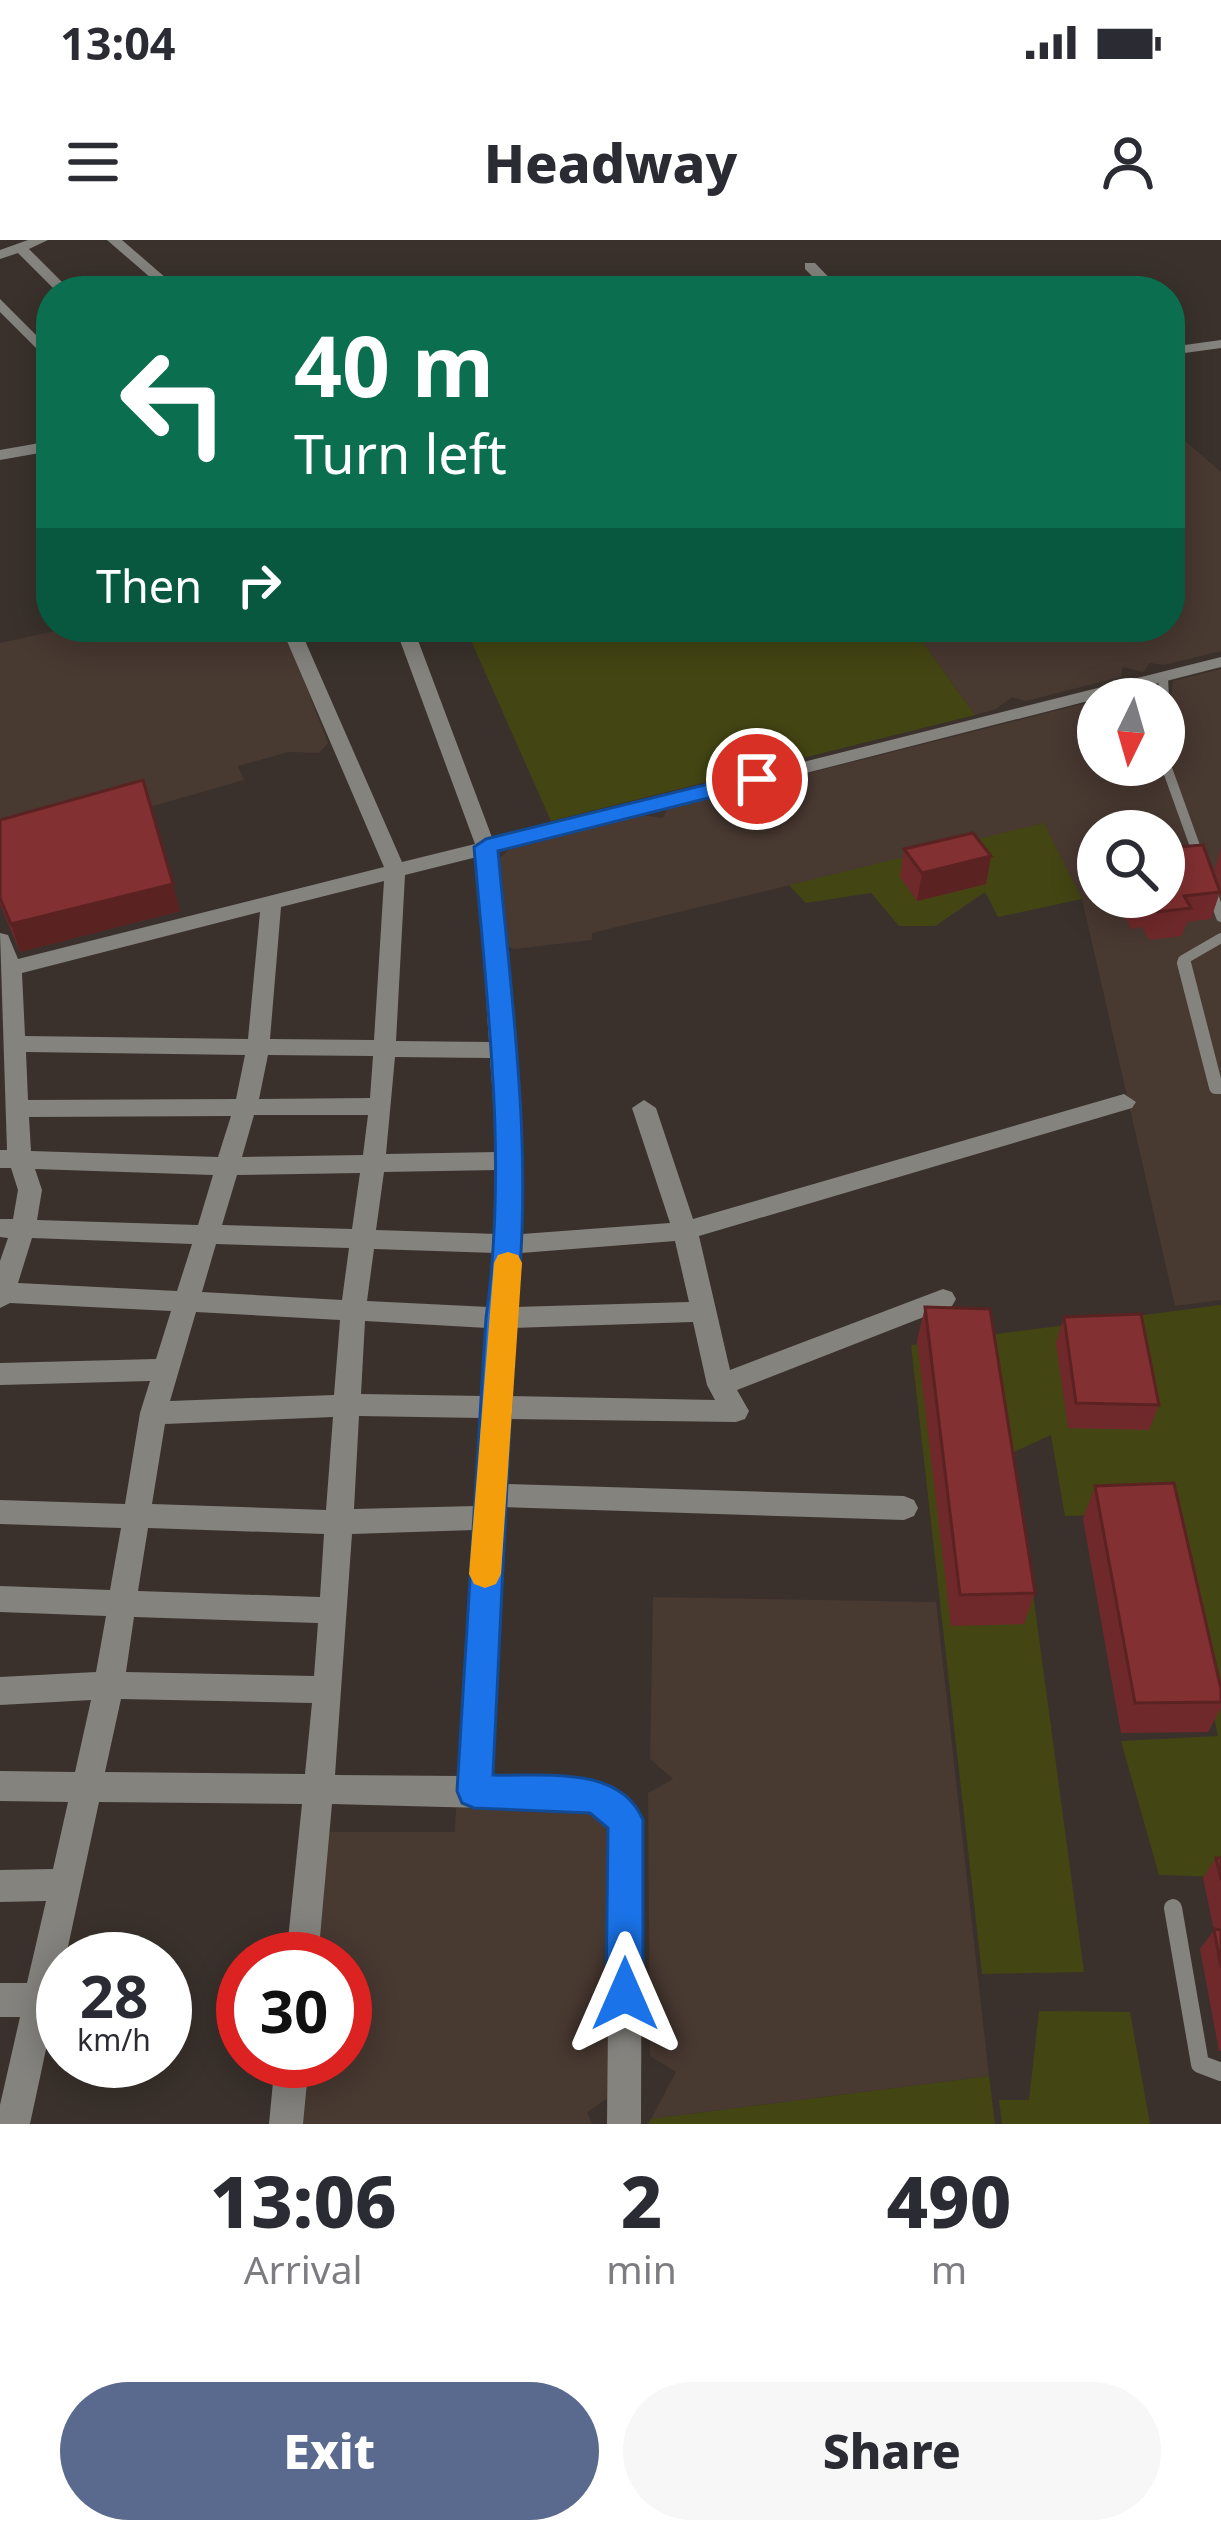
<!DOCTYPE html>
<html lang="en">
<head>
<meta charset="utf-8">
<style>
	body { margin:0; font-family:"Noto Sans",sans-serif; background:#f7f7f7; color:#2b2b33; height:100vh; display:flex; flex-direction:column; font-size:45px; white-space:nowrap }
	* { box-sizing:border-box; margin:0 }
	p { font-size:39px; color:#7c7c81 }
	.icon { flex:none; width:66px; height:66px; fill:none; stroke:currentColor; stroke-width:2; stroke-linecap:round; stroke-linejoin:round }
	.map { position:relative; height:1884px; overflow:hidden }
	.panel { display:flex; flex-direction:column; background:#fff; flex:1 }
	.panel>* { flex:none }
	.top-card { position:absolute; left:36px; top:36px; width:1149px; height:366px; border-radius:48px; box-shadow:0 6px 30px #0003; background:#0b6e4f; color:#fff; overflow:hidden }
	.needle { width:78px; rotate:185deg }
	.fabs { position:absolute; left:1077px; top:438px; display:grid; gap:24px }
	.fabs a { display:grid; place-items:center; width:108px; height:108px; border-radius:50%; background:#fff; box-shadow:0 6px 30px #0003; font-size:60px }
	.speed { position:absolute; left:36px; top:1692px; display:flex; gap:24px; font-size:60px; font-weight:700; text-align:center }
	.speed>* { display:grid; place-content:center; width:156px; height:156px; border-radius:50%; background:#fff; box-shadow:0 6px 30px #0003; line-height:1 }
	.speed small { font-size:30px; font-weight:400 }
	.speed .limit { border:18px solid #d22; background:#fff; color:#111 }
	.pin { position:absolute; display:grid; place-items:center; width:102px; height:102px; color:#fff; margin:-51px; border:6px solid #fff; border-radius:50%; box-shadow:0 3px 12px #0007 }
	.me { position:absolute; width:132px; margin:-66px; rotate:0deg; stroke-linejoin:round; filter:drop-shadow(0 0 9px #0008) }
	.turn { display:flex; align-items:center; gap:42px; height:252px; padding:0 60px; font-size:54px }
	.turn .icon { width:156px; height:156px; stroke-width:2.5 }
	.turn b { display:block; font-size:84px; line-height:102px }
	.then { display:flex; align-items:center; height:114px; padding:0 60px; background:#0003; gap:24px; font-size:45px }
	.eta { display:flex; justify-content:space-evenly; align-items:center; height:204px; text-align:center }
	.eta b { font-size:72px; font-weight:800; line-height:84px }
	.cta { display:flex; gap:24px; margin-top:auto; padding:24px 60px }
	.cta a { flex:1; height:138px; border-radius:72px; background:#596a8e; color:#fff; font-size:48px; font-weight:800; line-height:138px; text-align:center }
	.cta a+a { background:#f7f7f7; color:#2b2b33 }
	.status { display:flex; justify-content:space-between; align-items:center; height:84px; padding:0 60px; background:#fff; direction:ltr }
	.status svg { height:33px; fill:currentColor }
	header { display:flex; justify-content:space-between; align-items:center; height:156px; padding:0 60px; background:#fff; font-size:54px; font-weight:800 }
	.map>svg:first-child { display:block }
</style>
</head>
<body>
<div class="status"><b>13:04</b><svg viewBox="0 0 49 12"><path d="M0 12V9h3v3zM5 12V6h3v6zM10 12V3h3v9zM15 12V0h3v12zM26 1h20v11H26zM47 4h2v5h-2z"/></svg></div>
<header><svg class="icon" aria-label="menu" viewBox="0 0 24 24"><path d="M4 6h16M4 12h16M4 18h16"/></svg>Headway<svg class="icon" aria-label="person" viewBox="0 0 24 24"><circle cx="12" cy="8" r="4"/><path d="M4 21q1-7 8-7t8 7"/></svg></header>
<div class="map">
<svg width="1221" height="1884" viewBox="0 0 1221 1884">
	<rect width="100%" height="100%" fill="#3a312c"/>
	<path fill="#483931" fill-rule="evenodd" d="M1170,188L1221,232V411L1164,425L1150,423L1143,432L1123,427L1121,437L1026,461L1012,457L996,469L975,475L912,387H1170Z
		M73,387H283L328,503L319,513L289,512L238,526L244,540L0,610V403Z
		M1221,429V1060L1175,1066L1082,659L1044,584L592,693V700L514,709L503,705L498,619L510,609L642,575L663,578L667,569L1098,460V525H1164V459H1103L1135,451L1171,458L1173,441ZM1098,591H1164V657H1098Z
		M653,1357L936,1362L989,1836L651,1879L676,1832L650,1816L648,1553L673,1539L650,1519Z
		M583,1566L608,1582L616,1596L615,1853L587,1872L592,1884H294L301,1821H345V1719H313L327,1592H455L456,1568Z"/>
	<path fill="#434513" d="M465,387H912L975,475L551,581Z
		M1044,583L1082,659L998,677L985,652L935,686H899L871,653L806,663L789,645Z
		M1221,1065V1637L1159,1635L1121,1501L1218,1496L1174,1273L1065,1276L1051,1195L1014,1212L1084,1732L982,1734L911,1105Z
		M1039,1771L1130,1772L1150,1884H1002L999,1860H1029Z
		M989,1836L995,1884H648L651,1879Z"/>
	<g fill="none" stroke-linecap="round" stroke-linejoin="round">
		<path stroke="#85837e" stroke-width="10" d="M1163,437L1164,459
			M1164,520L1201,623
			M1211,649L1221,677
			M1185,726L1183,720L1221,698"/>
		<path stroke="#85837e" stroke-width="14" d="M1184,723L1216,847H1221"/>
		<path stroke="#85837e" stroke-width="18" d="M1173,1668L1200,1824L1221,1832"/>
		<path fill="#85837e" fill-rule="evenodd" d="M28,0H48L29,9L71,51H56L18,13L0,19V10Z
			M107,0H122L181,51H166Z
			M805,23H815L842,51H827L805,29Z
			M702,37L718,51H703L695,41Z
			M648,43L658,51H644L641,47Z
			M0,59L51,110V123L0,72Z
			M1221,100V108L1170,115V107Z
			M51,201V211L0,220V210Z
			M281,387H299L402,622L475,604L395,387H413L493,600L1221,417V427L497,612L512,804L515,810L522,994L670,983L632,868L644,860L656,868L693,979L1124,854L1136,862L1132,868L699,996L730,1130L943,1049L952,1052L956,1059L952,1066L737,1150L749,1171L745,1179L736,1182L508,1179L505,1244L904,1256L914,1260L918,1268L914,1276L904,1280L503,1267L490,1537C538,1539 618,1525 642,1580L641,1884H607L610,1587L591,1571L332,1564L318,1719H286L302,1564L99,1562L30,1884H0V1865L20,1777H0V1743H27L46,1661L0,1662V1630L53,1629L68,1562L0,1561V1531L75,1532L91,1460L0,1465V1437L96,1432L106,1376L0,1372V1346L110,1350L121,1288L0,1284V1260L125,1264L140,1173L150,1141L0,1145V1123L156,1119L171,1071L10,1063L0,1068V1021L8,998L0,997V979H13L18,950L11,928H0V910H7L0,693L8,695L18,719L384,627ZM477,617L489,802L396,801L405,635ZM384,641L374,800L270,799L281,667ZM260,672L248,799L25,796L22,733ZM26,812L245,815L236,859L28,860ZM268,815L373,816L370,858L259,859ZM395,817L490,818L497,912L386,914ZM254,875H368L363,915L242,917ZM231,876L218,917L31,911L29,877ZM35,929L213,935L198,985L37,980L42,950ZM497,930L498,994L376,990L384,932ZM360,933L352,989L222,985L237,935ZM32,998L192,1004L177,1051L18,1043ZM675,1001L689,1062L514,1067L521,1013ZM216,1004L349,1008L342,1060L202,1052ZM374,1009L496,1013L489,1067L367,1061ZM196,1072L340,1080L334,1155L170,1161ZM365,1081L487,1088L483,1156L361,1154ZM693,1082L707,1145L715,1160L509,1156L512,1088ZM359,1176L481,1178L476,1266L354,1269ZM333,1177L326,1270L152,1264L165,1184ZM148,1288L324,1294L320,1357L138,1351ZM474,1290L460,1536L335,1535L352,1294ZM134,1377L318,1383L314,1436L126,1432ZM121,1459L312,1463L305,1534L105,1532Z
			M275,1821H309L303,1884H269Z"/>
	</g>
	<path fill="#70292a" d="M0,580L180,671L20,712L0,664Z
		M904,609L991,616L986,644L917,661L900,637Z
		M1221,609V649L1214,630Z
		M1220,652L1211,679L1187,682L1182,696L1149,700L1142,687L1131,689L1114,657H1164Z
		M925,1067L1035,1353L1024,1384L951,1386L917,1101Z
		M1064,1077L1159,1165L1149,1190L1068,1188L1056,1103Z
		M1095,1246L1221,1462V1468L1208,1492L1121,1493L1083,1279Z
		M1216,1618H1221V1811H1219L1200,1709L1214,1690L1203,1638Z"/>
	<path fill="#5b2222" d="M991,616L986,644L917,661L922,633Z
		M173,644L180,671L20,712L11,684Z"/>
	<path fill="#823031" stroke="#5b2222" stroke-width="3" d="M143,540L173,644L11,684L0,658V580Z
		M973,593L991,616L922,633L904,609Z
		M1203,605L1220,652L1184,656L1191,668L1157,672L1150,660L1139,661L1137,657H1164V608Z
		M925,1067L990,1069L1035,1353L960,1355Z
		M1141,1074L1159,1165L1076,1163L1064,1077Z
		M1174,1243L1221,1449V1462L1135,1463L1095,1246Z
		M1216,1618H1221V1640Z
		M1214,1689L1221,1690V1727Z"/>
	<path fill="#1a73e8" stroke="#114b97" stroke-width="3" d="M757,532L764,534V544L498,611C512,765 535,924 515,1078L493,1535C542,1537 620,1524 643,1580V1754L638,1767L625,1772L611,1767L606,1754L608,1588L590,1573L474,1568L462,1563L457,1551L486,1078C508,923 487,762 474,607L486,599Z"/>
	<path fill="#f59e0b" d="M508,1012L518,1015L522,1023L501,1334L496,1344L485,1348L474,1344L469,1334L494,1023L498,1015Z"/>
</svg>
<div class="fabs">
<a><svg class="needle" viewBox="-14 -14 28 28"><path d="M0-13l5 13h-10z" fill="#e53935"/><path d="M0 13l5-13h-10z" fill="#7c7c81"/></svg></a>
<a><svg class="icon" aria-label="search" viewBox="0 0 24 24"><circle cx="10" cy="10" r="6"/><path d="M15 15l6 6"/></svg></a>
</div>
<div class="speed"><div>28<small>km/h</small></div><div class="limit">30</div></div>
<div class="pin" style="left:757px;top:539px;background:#d93025"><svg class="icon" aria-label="arrive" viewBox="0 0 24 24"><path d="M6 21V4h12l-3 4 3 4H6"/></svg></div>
<svg class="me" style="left:625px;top:1754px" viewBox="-20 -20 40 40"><path d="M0-17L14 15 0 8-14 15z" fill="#1a73e8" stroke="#fff" stroke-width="4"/></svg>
<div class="top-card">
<div class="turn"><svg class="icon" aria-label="left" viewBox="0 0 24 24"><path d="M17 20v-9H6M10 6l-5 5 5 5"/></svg><div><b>40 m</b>Turn left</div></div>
<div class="then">Then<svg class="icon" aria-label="right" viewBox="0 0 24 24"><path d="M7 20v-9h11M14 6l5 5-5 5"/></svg></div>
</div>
</div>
<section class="panel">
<div class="eta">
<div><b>13:06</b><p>Arrival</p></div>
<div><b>2</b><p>min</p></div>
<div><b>490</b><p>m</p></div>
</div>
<div class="cta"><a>Exit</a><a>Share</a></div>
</section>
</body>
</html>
